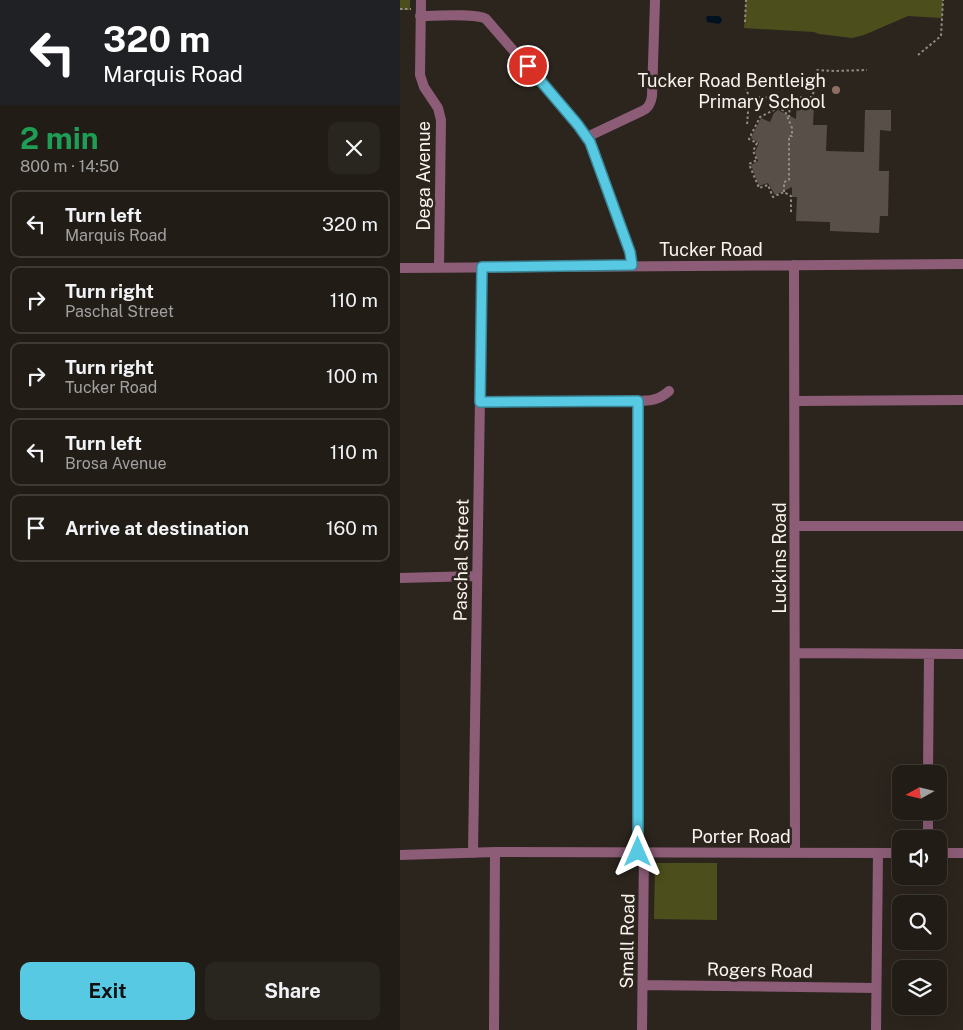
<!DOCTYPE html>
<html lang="en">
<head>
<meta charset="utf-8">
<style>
	body { margin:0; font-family:"Public Sans",sans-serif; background:#29251f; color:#f1f3f6; height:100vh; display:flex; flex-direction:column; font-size:19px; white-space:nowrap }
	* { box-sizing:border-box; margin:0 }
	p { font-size:16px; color:#a2a1a1 }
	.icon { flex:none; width:28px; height:28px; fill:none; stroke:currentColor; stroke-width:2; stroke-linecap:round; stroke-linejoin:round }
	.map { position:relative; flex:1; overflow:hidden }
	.sheet { display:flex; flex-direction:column; background:#211c16; width:400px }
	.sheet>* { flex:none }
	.banner { background:#202124; color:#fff; overflow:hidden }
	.needle { width:32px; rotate:262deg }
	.fabs { position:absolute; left:492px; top:765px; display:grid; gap:10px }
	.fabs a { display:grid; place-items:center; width:55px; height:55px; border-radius:10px; background:#211c16; box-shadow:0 5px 20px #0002,0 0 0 1px #3e3a35; font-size:25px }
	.pin { position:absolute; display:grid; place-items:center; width:42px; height:42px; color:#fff; margin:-21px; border:2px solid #fff; border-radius:50%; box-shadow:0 1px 5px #0007 }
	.me { position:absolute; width:55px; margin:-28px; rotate:0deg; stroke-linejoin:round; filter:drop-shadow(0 0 4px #0008) }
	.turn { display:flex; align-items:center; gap:18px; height:105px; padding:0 20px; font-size:22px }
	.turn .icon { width:65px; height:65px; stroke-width:2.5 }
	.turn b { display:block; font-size:35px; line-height:42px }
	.round { display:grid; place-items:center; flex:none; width:52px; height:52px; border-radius:10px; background:#29251f }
	.overview { display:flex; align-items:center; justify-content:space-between; height:85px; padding:0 20px }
	h1 { font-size:30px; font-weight:700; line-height:38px; color:#1e9e55 }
	.action { display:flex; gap:10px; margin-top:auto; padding:10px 20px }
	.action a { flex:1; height:58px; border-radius:10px; background:#58c9e3; color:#111; font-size:20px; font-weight:700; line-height:58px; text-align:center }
	.action a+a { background:#29251f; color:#f1f3f6 }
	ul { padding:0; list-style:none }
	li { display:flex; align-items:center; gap:15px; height:68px; margin:0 10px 8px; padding:0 10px; border:2px solid #3e3a35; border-radius:10px }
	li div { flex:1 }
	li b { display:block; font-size:19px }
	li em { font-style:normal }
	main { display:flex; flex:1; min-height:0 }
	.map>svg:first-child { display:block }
</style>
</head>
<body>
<main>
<section class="sheet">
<div class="banner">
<div class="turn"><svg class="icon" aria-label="left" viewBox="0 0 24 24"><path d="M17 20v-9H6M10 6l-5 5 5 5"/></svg><div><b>320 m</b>Marquis Road</div></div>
</div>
<div class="overview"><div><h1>2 min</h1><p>800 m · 14:50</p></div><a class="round"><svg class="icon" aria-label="close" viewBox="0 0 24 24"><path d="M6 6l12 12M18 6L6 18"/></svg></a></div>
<ul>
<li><svg class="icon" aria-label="left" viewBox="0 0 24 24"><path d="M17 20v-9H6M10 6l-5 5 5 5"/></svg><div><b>Turn left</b><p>Marquis Road</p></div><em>320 m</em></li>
<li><svg class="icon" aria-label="right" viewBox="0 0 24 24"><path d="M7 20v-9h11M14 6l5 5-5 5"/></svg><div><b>Turn right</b><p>Paschal Street</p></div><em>110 m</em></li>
<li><svg class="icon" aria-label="right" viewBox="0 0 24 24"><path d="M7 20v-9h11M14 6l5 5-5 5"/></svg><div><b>Turn right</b><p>Tucker Road</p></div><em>100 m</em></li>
<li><svg class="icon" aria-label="left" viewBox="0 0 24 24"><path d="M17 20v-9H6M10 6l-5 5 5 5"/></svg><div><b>Turn left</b><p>Brosa Avenue</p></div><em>110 m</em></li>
<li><svg class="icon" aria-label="arrive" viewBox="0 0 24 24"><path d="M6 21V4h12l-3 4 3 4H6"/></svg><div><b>Arrive at destination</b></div><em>160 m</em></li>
</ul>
<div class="action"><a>Exit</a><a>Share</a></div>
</section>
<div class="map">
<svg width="563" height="1030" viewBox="0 0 563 1030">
	<rect width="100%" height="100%" fill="#2c251e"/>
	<path fill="#4c4f1b" d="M0,0H10V10H0Z
		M346,0H543L542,18L508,16L464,35L452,38L419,34L414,32L344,28Z
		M256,863H317V920L254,919L255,865Z"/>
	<path fill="#001120" d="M308,16H319L321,18L322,21L319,24L307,22L306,17Z"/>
	<path fill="#585048" d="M397,99H410V104L414,105L413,125H427L426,151L464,152L465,110H491V131L480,130L479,171H489L488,216H480L479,233L430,231V222L396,221L397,197H392V187L375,195L368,183L359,186L351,165L358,161L355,152L359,143L351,138L361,118L370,122L374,113L378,110L396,119Z"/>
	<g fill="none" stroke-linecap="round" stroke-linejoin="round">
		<path stroke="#918b85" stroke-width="2" stroke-dasharray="2.5 2.5" stroke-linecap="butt" d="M0,9H11
			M345,22L346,0
			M518,55L541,36L543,0
			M346,77V88L349,97L347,126
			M349,97L385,98L390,103L389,117
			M385,98L412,97L415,87L416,70L434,71L467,70
			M384,192V182L389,180V136H392V128L385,111L378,108L360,117L349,139L357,143L353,151L357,160L349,164L359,188L368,185L373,197L384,192L391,196V213"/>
		<path stroke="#8d5d78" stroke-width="10" d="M21,0L20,75L24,87L38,108L41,120L39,267
			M20,16C35,16 75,13 86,19L178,125L187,137L193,148L230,252L232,265
			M187,137L242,111C249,108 251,103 252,96L255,0
			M394,265L395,852
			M0,268L563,264
			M237,401C250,401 259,400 269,391
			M395,401L563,400
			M80,402L237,401L238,852
			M395,526H563
			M0,578L77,576
			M395,653L563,654
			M528,774L529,654
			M528,839V811
			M73,853L82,267
			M539,853H563
			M0,855L95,852L501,853
			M243,985L476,988
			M94,1030L95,852
			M242,1030L244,852
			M476,1030L478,853"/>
	</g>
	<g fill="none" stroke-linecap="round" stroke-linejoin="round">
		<g stroke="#398394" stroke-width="12">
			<path id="route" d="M128,66L178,125L190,142L230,252L232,265L82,267L80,402L238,401V852"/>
		</g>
		<use href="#route" stroke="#58c9e3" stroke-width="9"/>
	</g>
	<circle fill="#8d6e63" stroke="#2c251e" stroke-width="2" cx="436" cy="90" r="5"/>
	<g text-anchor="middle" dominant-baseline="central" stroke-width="5" stroke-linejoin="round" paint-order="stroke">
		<g font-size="18" fill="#f8f3ee" stroke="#2c251e" text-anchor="end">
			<text x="426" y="80">Tucker Road Bentleigh<tspan x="426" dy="21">Primary School</tspan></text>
		</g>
		<g font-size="18" fill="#f8f3ee" stroke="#2c251e">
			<text transform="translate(23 176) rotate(-90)">Dega Avenue</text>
			<text x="311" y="249">Tucker Road</text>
			<text transform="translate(379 558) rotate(-90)">Luckins Road</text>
			<text transform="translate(61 560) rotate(-89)">Paschal Street</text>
			<text x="341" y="836">Porter Road</text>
			<text transform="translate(227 941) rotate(-89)">Small Road</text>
			<text transform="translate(360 970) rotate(1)">Rogers Road</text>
		</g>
	</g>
</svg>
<div class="fabs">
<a><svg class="needle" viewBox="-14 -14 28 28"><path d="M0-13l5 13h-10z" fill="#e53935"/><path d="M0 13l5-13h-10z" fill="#a2a1a1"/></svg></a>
<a><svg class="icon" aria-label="sound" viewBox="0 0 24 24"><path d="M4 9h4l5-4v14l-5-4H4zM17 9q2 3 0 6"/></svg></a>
<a><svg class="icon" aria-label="search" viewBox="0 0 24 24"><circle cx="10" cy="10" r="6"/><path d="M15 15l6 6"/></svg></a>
<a><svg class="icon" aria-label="layers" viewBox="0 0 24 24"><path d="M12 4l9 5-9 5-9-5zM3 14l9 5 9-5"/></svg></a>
</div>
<div class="pin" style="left:128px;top:66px;background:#d93025"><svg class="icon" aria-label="arrive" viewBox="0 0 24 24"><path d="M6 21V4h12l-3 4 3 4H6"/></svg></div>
<svg class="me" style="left:238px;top:852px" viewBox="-20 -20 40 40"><path d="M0-17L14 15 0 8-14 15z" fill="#58c9e3" stroke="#fff" stroke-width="4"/></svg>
</div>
</main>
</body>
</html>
